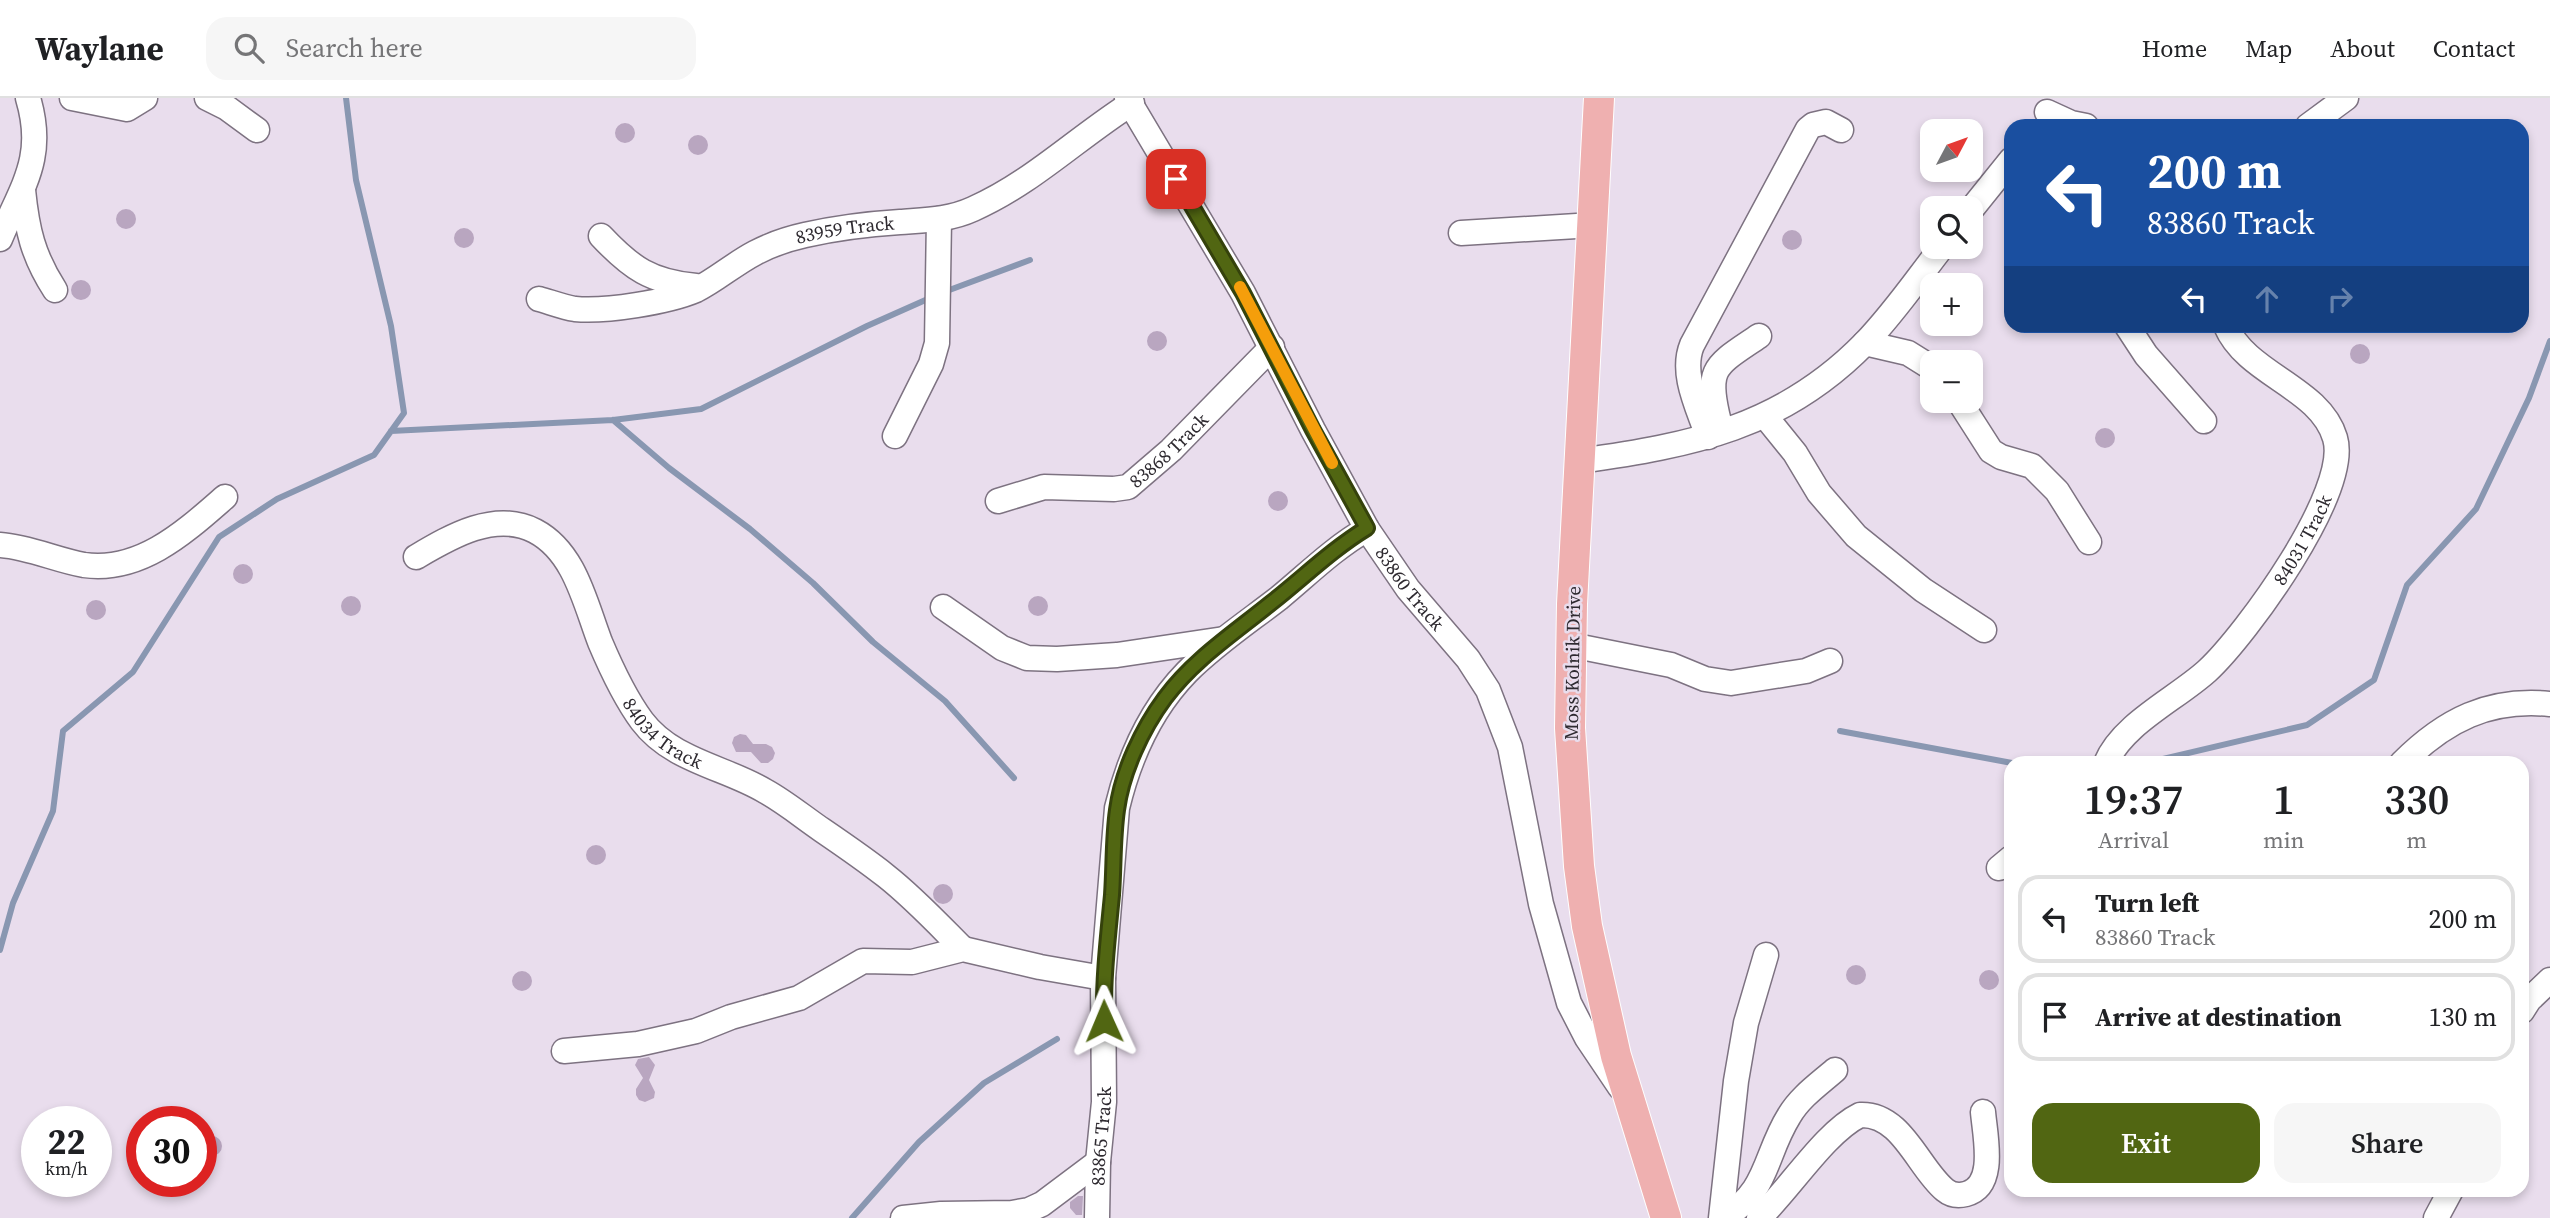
<!DOCTYPE html>
<html lang="en">
<head>
<meta charset="utf-8">
<style>
	body { margin:0; font-family:"Source Serif 4",serif; background:#f6f6f6; color:#202124; height:100vh; display:flex; flex-direction:column; font-size:26px; white-space:nowrap }
	* { box-sizing:border-box; margin:0 }
	p { font-size:23px; color:#757577 }
	.icon { flex:none; width:38px; height:38px; fill:none; stroke:currentColor; stroke-width:2; stroke-linecap:round; stroke-linejoin:round }
	.map { position:relative; flex:1; overflow:hidden }
	.drawer { position:absolute; left:2004px; top:658px; width:525px; height:441px; display:flex; flex-direction:column; background:#fff; border-radius:21px; box-shadow:0 4px 10px #0003 }
	.drawer>* { flex:none }
	.hud { position:absolute; left:2004px; top:21px; width:525px; height:214px; border-radius:21px; box-shadow:0 4px 10px #0003; background:#1a4fa0; color:#fff; overflow:hidden }
	.needle { width:46px; rotate:49deg }
	.tools { position:absolute; left:1920px; top:21px; display:grid; gap:14px }
	.tools a { display:grid; place-items:center; width:63px; height:63px; border-radius:14px; background:#fff; box-shadow:0 4px 10px #0003; font-size:35px }
	.speed { position:absolute; left:21px; top:1008px; display:flex; gap:14px; font-size:35px; font-weight:700; text-align:center }
	.speed>* { display:grid; place-content:center; width:91px; height:91px; border-radius:50%; background:#fff; box-shadow:0 4px 10px #0003; line-height:1 }
	.speed small { font-size:18px; font-weight:400 }
	.speed .limit { border:10px solid #d22; background:#fff; color:#111 }
	.pin { position:absolute; display:grid; place-items:center; width:60px; height:60px; color:#fff; margin:-30px; border-radius:14px; box-shadow:0 4px 10px #0006 }
	.me { position:absolute; width:77px; margin:-38px; rotate:359deg; stroke-linejoin:round; filter:drop-shadow(0 0 5px #0008) }
	.turn { display:flex; align-items:center; gap:24px; height:147px; padding:0 28px; font-size:32px }
	.turn .icon { width:91px; height:91px; stroke-width:2.5 }
	.turn b { display:block; font-size:49px; line-height:60px }
	.lanes { display:flex; align-items:center; height:66px; padding:0 28px; background:#0003; justify-content:center; gap:35px; direction:ltr }
	.lanes .off { opacity:.35 }
	.eta { display:flex; justify-content:space-evenly; align-items:center; height:119px; text-align:center }
	.eta b { font-size:42px; font-weight:600; line-height:49px }
	.button { display:flex; gap:14px; margin-top:auto; padding:14px 28px }
	.button a { flex:1; height:80px; border-radius:21px; background:#516612; color:#fff; font-size:28px; font-weight:600; line-height:80px; text-align:center }
	.button a+a { background:#f6f6f6; color:#202124 }
	ul { padding:0; list-style:none }
	li { display:flex; align-items:center; gap:21px; height:88px; margin:0 14px 10px; padding:0 14px; border:4px solid #e0e0e0; border-radius:21px }
	li div { flex:1 }
	li b { display:block; font-size:26px }
	li em { font-style:normal }
	header { display:flex; align-items:center; gap:42px; box-sizing:border-box; height:98px; padding:0 35px; background:#fff; border-bottom:2px solid #e0e0e0 }
	header strong { font-size:33px }
	nav { display:flex; gap:38px; margin-inline-start:auto; font-size:24px }
	.search { width:490px; height:63px; background:#f6f6f6; display:flex; align-items:center; gap:18px; box-sizing:border-box; padding:0 24px; border-radius:21px; color:#757577; font-size:26px }
	.map>svg:first-child { display:block }
</style>
</head>
<body>
<header>
<strong>Waylane</strong>
<div class="search"><svg class="icon" aria-label="search" viewBox="0 0 24 24"><circle cx="10" cy="10" r="6"/><path d="M15 15l6 6"/></svg>Search here</div>
<nav><a>Home</a><a>Map</a><a>About</a><a>Contact</a></nav>
</header>
<div class="map">
<svg width="2550" height="1120" viewBox="0 0 2550 1120">
	<rect width="100%" height="100%" fill="#e9dded"/>
	<g fill="none" stroke-linecap="round" stroke-linejoin="round">
		<path stroke="#8997b1" stroke-width="6" d="M944,194L1030,162
			M613,322L669,370L750,431L813,485L873,544L945,603L1014,680
			M391,333L613,322L701,311L867,228L930,200
			M1840,633L2012,665
			M2146,665L2307,627L2374,582L2407,487L2476,411L2529,300L2550,243
			M0,852L13,805L53,713L63,633L133,574L219,439L277,401L374,357L404,315L391,228L356,82L346,0
			M852,1120L919,1044L984,985L1057,941"/>
	</g>
	<path fill="#b9a6c0" d="M615 35a10 10 0 1 1 20 0a10 10 0 1 1-20 0Z
		M688 47a10 10 0 1 1 20 0a10 10 0 1 1-20 0Z
		M116 121a10 10 0 1 1 20 0a10 10 0 1 1-20 0Z
		M454 140a10 10 0 1 1 20 0a10 10 0 1 1-20 0Z
		M1782 142a10 10 0 1 1 20 0a10 10 0 1 1-20 0Z
		M71 192a10 10 0 1 1 20 0a10 10 0 1 1-20 0Z
		M1147 243a10 10 0 1 1 20 0a10 10 0 1 1-20 0Z
		M2350 256a10 10 0 1 1 20 0a10 10 0 1 1-20 0Z
		M2095 340a10 10 0 1 1 20 0a10 10 0 1 1-20 0Z
		M1268 403a10 10 0 1 1 20 0a10 10 0 1 1-20 0Z
		M233 476a10 10 0 1 1 20 0a10 10 0 1 1-20 0Z
		M1028 508a10 10 0 1 1 20 0a10 10 0 1 1-20 0Z
		M341 508a10 10 0 1 1 20 0a10 10 0 1 1-20 0Z
		M86 512a10 10 0 1 1 20 0a10 10 0 1 1-20 0Z
		M740,636L746,637L753,646H766L772,649L775,655L773,661L768,665H761L751,654H736L732,645L734,639Z
		M586 757a10 10 0 1 1 20 0a10 10 0 1 1-20 0Z
		M933 796a10 10 0 1 1 20 0a10 10 0 1 1-20 0Z
		M1846 877a10 10 0 1 1 20 0a10 10 0 1 1-20 0Z
		M1979 882a10 10 0 1 1 20 0a10 10 0 1 1-20 0Z
		M512 883a10 10 0 1 1 20 0a10 10 0 1 1-20 0Z
		M649,959L655,967L649,982L655,994L654,1000L645,1004L639,1002L636,997V991L643,980L635,967L638,961Z
		M202 1048a10 10 0 1 1 20 0a10 10 0 1 1-20 0Z
		M1078,1098H1083L1082,1117H1076L1070,1110V1104Z"/>
	<g fill="none" stroke-linecap="round" stroke-linejoin="round">
		<g stroke="#7d7281" stroke-width="27">
			<g id="minor">
				<path d="M72,0L127,11L145,0"/>
				<path d="M207,0L227,10L257,32"/>
				<path id="s1" d="M1127,0L1243,195L1313,332L1367,431L1408,491L1468,561L1488,592L1510,649L1541,806L1569,905L1587,940L1620,989"/>
				<path d="M2047,14L2071,25L2086,28"/>
				<path d="M2308,28L2346,0"/>
				<path d="M23,92C27,132 33,158 55,192"/>
				<path d="M1970,113L2011,62"/>
				<path d="M1461,135L1593,127"/>
				<path d="M601,138C631,170 651,184 696,188"/>
				<path d="M0,141C22,88 46,60 28,0"/>
				<path id="s2" d="M539,201C550,204 563,209 575,211C605,214 668,204 696,192C716,182 734,166 755,155C770,147 787,141 805,137C836,130 868,126 900,124C925,122 949,122 973,111C1032,85 1078,39 1132,5"/>
				<path d="M2127,228L2146,257L2204,323"/>
				<path d="M1865,245L1908,255L1932,270"/>
				<path d="M1959,303L1991,353L2001,359L2032,368L2057,393L2089,444"/>
				<path d="M1765,318L1795,355L1819,395L1856,438L1923,492L1984,532"/>
				<path d="M1719,324C1705,269 1715,268 1759,238"/>
				<path d="M895,338L931,266L937,245L939,121"/>
				<path d="M1708,339C1699,311 1680,276 1692,247L1808,31L1813,27L1826,24L1841,32"/>
				<path d="M1580,363C1692,347 1782,330 1865,245C1894,215 1917,181 1942,149"/>
				<path id="s3" d="M998,403L1044,389L1114,391L1128,389L1171,352L1272,249"/>
				<path d="M0,447C29,449 56,462 84,467C141,475 186,433 225,399"/>
				<path id="s4" d="M416,459C450,439 495,412 535,433C575,454 585,505 600,544C611,570 625,600 642,623C672,663 725,669 765,693C785,704 803,719 822,732C844,747 866,762 886,778C914,800 939,827 963,851"/>
				<path d="M943,509L1002,550L1027,560L1057,561L1117,557L1224,541"/>
				<path d="M1571,547L1671,567L1705,581L1731,585L1806,573L1830,563"/>
				<path id="s5" d="M2106,665C2122,626 2176,601 2207,573C2246,537 2351,393 2335,340C2320,289 2247,277 2226,228"/>
				<path d="M2402,665C2445,622 2489,600 2550,606"/>
				<path d="M1999,770L2011,760"/>
				<path d="M2522,913L2529,902L2550,882"/>
				<path d="M564,953L638,946L696,933L731,919L799,900L863,863L912,864L963,851L1040,869L1103,880"/>
				<path d="M903,1120L941,1116L1012,1115L1029,1112L1042,1106L1098,1064"/>
				<path id="s6" d="M1097,1120L1098,1064L1104,1004L1103,880L1117,710C1129,660 1151,611 1187,574C1215,546 1248,524 1279,500C1308,476 1334,450 1367,431"/>
				<path d="M1721,1120L1736,983L1746,925L1766,857"/>
				<path d="M1723,1120C1769,1093 1764,1058 1789,1018C1800,999 1819,986 1835,972"/>
				<path d="M1759,1120C1789,1092 1825,1034 1860,1017C1902,1015 1918,1070 1945,1092C1951,1097 1958,1098 1966,1096C1997,1088 1985,1038 1983,1014"/>
				<path d="M2436,1120L2451,1092"/>
			</g>
		</g>
		<g stroke="#fff" stroke-width="32">
			<path id="major" d="M1599,0L1572,506L1570,630L1579,768L1587,828L1616,958L1666,1120"/>
		</g>
		<use href="#minor" stroke="#fff" stroke-width="24"/>
		<use href="#major" stroke="#efb0b0" stroke-width="30"/>
	</g>
	<g fill="none" stroke-linecap="round" stroke-linejoin="round">
		<g stroke="#35420c" stroke-width="18">
			<path id="route" d="M1104,923C1103,880 1108,839 1112,797C1114,768 1113,740 1117,712C1122,674 1142,631 1165,600C1193,562 1234,535 1271,505C1303,480 1331,452 1367,430L1313,332L1243,195L1176,81"/>
		</g>
		<use href="#route" stroke="#516612" stroke-width="12"/>
		<path stroke="#f59e0b" stroke-width="12" d="M1240,189L1332,365"/>
	</g>
	<g text-anchor="middle" dominant-baseline="central" stroke-width="5" stroke-linejoin="round" paint-order="stroke">
		<g font-size="19" fill="#2e2a30" stroke="#e9dded">
			<text stroke="none"><textPath href="#s2" startOffset="324">83959 Track</textPath></text>
			<text stroke="none"><textPath href="#s3" startOffset="187">83868 Track</textPath></text>
			<text stroke="none"><textPath href="#s5" startOffset="301">84031 Track</textPath></text>
			<text stroke="none"><textPath href="#s1" startOffset="567">83860 Track</textPath></text>
			<text transform="translate(1572 565) rotate(-89)">Moss Kolnik Drive</text>
			<text stroke="none"><textPath href="#s4" startOffset="373">84034 Track</textPath></text>
			<text stroke="none"><textPath href="#s6" startOffset="82">83865 Track</textPath></text>
		</g>
	</g>
</svg>
<div class="tools">
<a><svg class="needle" viewBox="-14 -14 28 28"><path d="M0-13l5 13h-10z" fill="#e53935"/><path d="M0 13l5-13h-10z" fill="#757577"/></svg></a>
<a><svg class="icon" aria-label="search" viewBox="0 0 24 24"><circle cx="10" cy="10" r="6"/><path d="M15 15l6 6"/></svg></a>
<a>+</a>
<a>−</a>
</div>
<div class="speed"><div>22<small>km/h</small></div><div class="limit">30</div></div>
<div class="pin" style="left:1176px;top:81px;background:#d93025"><svg class="icon" aria-label="arrive" viewBox="0 0 24 24"><path d="M6 21V4h12l-3 4 3 4H6"/></svg></div>
<svg class="me" style="left:1104px;top:923px" viewBox="-20 -20 40 40"><path d="M0-17L14 15 0 8-14 15z" fill="#516612" stroke="#fff" stroke-width="4"/></svg>
<div class="hud">
<div class="turn"><svg class="icon" aria-label="left" viewBox="0 0 24 24"><path d="M17 20v-9H6M10 6l-5 5 5 5"/></svg><div><b>200 m</b>83860 Track</div></div>
<div class="lanes"><svg class="icon" aria-label="left" viewBox="0 0 24 24"><path d="M17 20v-9H6M10 6l-5 5 5 5"/></svg><svg class="icon off" aria-label="ahead" viewBox="0 0 24 24"><path d="M12 20V5M6 11l6-6 6 6"/></svg><svg class="icon off" aria-label="right" viewBox="0 0 24 24"><path d="M7 20v-9h11M14 6l5 5-5 5"/></svg></div>
</div>
<section class="drawer">
<div class="eta">
<div><b>19:37</b><p>Arrival</p></div>
<div><b>1</b><p>min</p></div>
<div><b>330</b><p>m</p></div>
</div>
<ul>
<li><svg class="icon" aria-label="left" viewBox="0 0 24 24"><path d="M17 20v-9H6M10 6l-5 5 5 5"/></svg><div><b>Turn left</b><p>83860 Track</p></div><em>200 m</em></li>
<li><svg class="icon" aria-label="arrive" viewBox="0 0 24 24"><path d="M6 21V4h12l-3 4 3 4H6"/></svg><div><b>Arrive at destination</b></div><em>130 m</em></li>
</ul>
<div class="button"><a>Exit</a><a>Share</a></div>
</section>
</div>
</body>
</html>
